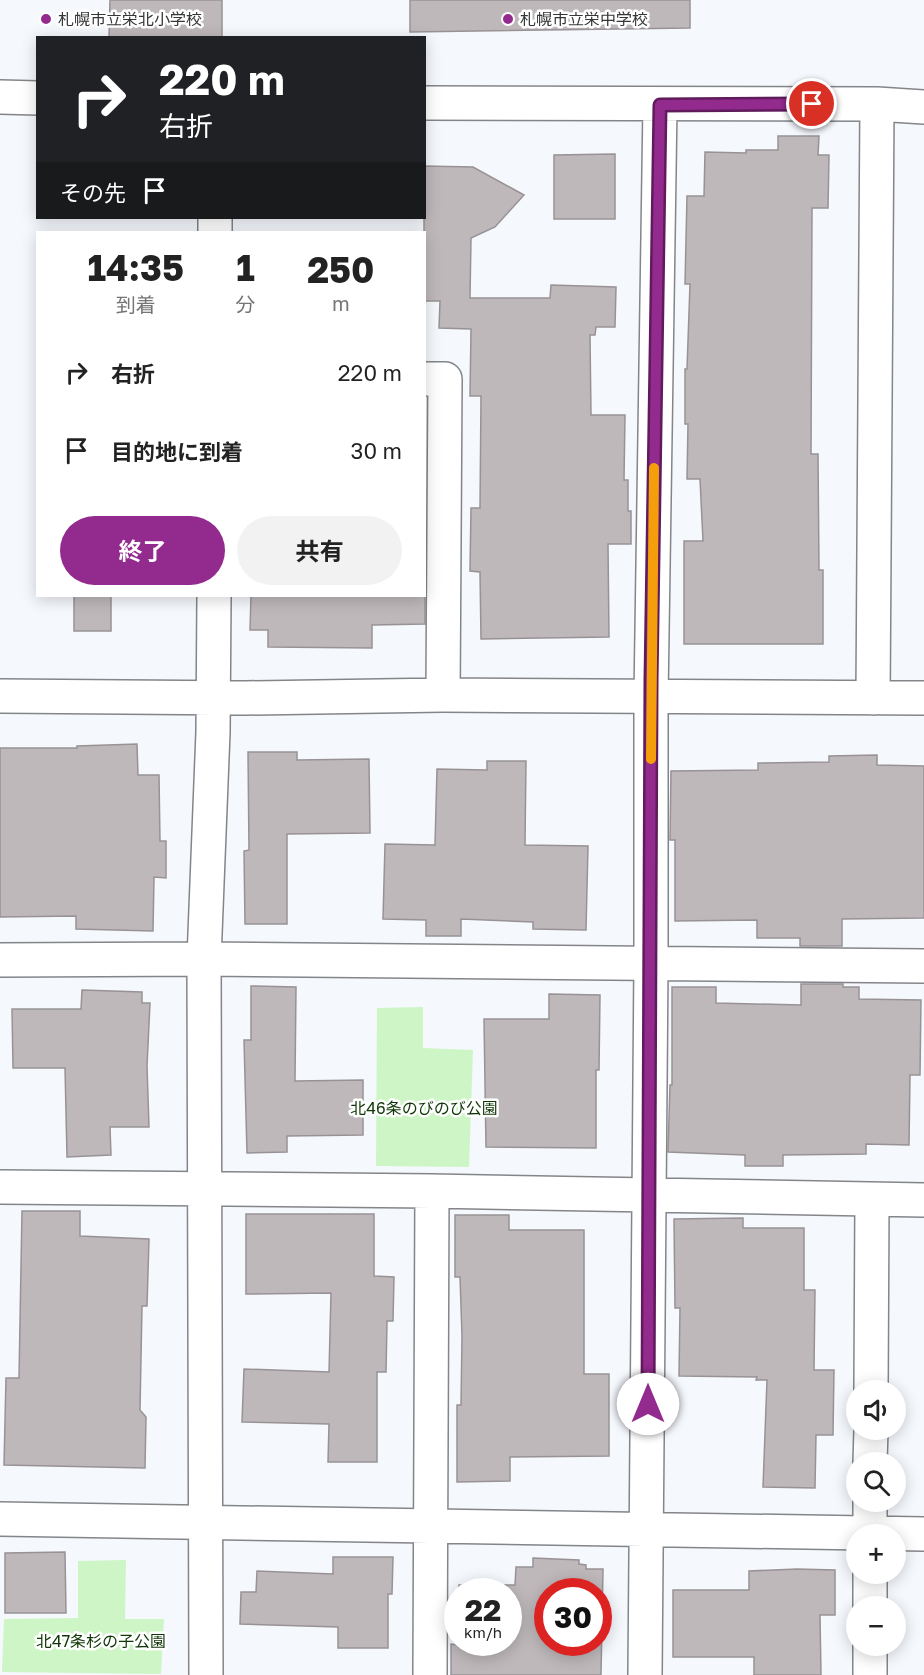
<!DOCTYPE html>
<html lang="ja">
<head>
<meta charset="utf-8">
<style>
	body { margin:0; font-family:"Golos Text","Noto Sans JP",sans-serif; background:#f2f2f2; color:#222; height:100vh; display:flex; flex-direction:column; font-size:22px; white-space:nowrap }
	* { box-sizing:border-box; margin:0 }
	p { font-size:20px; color:#767676 }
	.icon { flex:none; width:33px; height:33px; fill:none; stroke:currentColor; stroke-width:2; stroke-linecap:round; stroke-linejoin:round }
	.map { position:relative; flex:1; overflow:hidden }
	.panel { position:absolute; left:36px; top:231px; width:390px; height:366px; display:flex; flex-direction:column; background:#fff; border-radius:0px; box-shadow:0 3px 15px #0003 }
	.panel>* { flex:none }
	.hud { position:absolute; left:36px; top:36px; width:390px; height:183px; border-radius:0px; box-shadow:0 3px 15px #0003; background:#202124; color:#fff; overflow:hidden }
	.fabs { position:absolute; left:846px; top:1380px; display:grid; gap:12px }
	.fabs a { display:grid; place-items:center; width:60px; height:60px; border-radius:50%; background:#fff; box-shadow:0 3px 15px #0003; font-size:30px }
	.speed { position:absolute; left:444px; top:1578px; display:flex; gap:12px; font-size:30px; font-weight:700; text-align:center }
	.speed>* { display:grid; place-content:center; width:78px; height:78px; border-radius:50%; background:#fff; box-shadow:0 3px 15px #0003; line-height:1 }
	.speed small { font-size:15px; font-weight:400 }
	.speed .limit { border:9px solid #d22; background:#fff; color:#111 }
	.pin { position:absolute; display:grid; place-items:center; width:51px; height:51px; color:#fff; margin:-26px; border:3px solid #fff; border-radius:50%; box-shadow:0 2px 6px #0007 }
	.me { position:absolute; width:66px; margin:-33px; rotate:0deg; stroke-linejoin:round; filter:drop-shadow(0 0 4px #0008) }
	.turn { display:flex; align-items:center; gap:21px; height:126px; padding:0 24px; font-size:27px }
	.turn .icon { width:78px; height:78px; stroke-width:2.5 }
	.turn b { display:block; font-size:42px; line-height:51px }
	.then { display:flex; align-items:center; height:57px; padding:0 24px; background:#0003; gap:12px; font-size:22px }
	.eta { display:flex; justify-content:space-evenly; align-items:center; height:102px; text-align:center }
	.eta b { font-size:36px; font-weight:700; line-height:42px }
	.action { display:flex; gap:12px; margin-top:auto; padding:12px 24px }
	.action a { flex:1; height:69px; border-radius:36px; background:#932a8e; color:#fff; font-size:24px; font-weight:700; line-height:69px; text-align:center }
	.action a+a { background:#f2f2f2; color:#222 }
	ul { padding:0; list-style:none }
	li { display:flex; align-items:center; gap:18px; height:78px; padding:0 24px }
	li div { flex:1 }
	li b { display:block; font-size:22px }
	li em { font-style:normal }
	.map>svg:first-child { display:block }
</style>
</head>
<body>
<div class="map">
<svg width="924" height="1675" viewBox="0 0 924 1675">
	<rect width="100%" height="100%" fill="#f5f8fd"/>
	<path fill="#cef5c5" d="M423,1007V1048L473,1050L469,1167L376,1166L377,1008Z
		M126,1560L125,1619H164L161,1674L2,1672L4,1619L78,1618V1561Z"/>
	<path fill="#beb8bb" stroke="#989295" stroke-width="1.5" fill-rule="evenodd" d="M110,0H222V38H109Z
		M410,0H690V28L410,32Z
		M778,136H819L818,155H829L828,208H812L811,454H818L819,570H823V644H684V541H703L700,479H687L688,424H685V369H687L690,284H685L687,196H704L705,152L746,153V150H778Z
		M615,154V219H554V155Z
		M424,166L473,167L524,195L495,227L471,238L470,298H550L551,285L616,287L615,327H596L595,335H590L591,415H625L624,480H628V511H631V544H608L609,637L481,639L480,572L470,571L471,508H480L481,396H470L471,329L439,328L440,301H424Z
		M74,596H111V631H74Z
		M251,596H425V624L372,625V648L268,647V630H250Z
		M137,744L138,775H159L160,841H166V878L154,877L153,931L76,929V916L0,917V748H77V746Z
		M248,752H297V760L369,759L370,833L287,834V924H245L244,851L249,850Z
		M877,755V765L924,766V918L842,919V946H800V938H757V920L675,921V840H670L671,771L758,770V763L829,762V756Z
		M487,761H526L525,845L588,846L586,930L533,929V922L461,919V936H426V920L383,919L385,844L435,845L437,769L487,770Z
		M801,984H843V987H859V999L921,1000L920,1075H910L909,1145L866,1144V1154L783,1155V1166H745V1155L668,1152L670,1085H672V987H716V1003L801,1005Z
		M251,986L296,987L295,1081L363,1080V1135L287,1136V1152L247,1153L244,1040H251Z
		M82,990L142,992V1003H150L147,1066L149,1127H110L111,1155L67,1157L65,1068H13L12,1009H81Z
		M549,994L600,995L599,1070H596V1148L486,1147L484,1019H549Z
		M22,1211H80V1236L149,1239L147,1306H142L140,1410L146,1417L145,1468L4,1465L6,1378H19Z
		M246,1214H374V1276L394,1277L393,1321H387L386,1372H377V1462H328L329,1424L242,1422L244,1369L329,1372L331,1293L246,1294Z
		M455,1215H509V1230H584V1374H609V1456L510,1457V1481L457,1482V1405H461L462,1336L460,1277H455Z
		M743,1218V1228H804V1290H815L814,1370H834L833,1435H816L815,1488L763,1487L767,1380H756L757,1377L679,1376L680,1308H675L674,1219Z
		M65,1552L66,1613H5V1553Z
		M333,1557H393L392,1594H388V1648H338V1627L240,1624L241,1592H256L257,1571L333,1574Z
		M533,1558L579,1560V1564L586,1565V1569H603L601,1675H451V1644L458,1645V1642H508V1592H459V1585H515L516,1567H533ZM548,1592H598V1642H548Z
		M797,1569L835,1570V1615H820L821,1675H754V1657H673V1590H749V1571Z"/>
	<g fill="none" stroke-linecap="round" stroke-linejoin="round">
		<g stroke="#838589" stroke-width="36">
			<path id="street" d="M0,97L38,98
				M424,103L877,104L924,107
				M215,232V218
				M424,379H445L443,695
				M0,696L246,698L443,695L924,698
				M873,698L877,104
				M0,960L204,959L924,966
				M0,1187L432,1191L924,1200
				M871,1390L872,1201
				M870,1462L871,1430
				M0,1519L924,1534
				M870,1534V1502
				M870,1574V1606
				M870,1646V1675
				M206,1675L204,959L213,732L214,596
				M430,1675L432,1191
				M645,1675L651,963V698L660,105"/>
		</g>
		<use href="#street" stroke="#fff" stroke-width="33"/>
	</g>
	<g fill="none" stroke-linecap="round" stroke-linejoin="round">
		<g stroke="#601b5c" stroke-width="15">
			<path id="route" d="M648,1404L651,680L660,105L812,104"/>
		</g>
		<use href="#route" stroke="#932a8e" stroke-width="10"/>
		<path stroke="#f59e0b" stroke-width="10" d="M651,759L654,468"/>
	</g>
	<g fill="#932a8e" stroke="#fff" stroke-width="2">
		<circle cx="46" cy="19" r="6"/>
		<circle cx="508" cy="19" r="6"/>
	</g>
	<g text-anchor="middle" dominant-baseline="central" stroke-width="5" stroke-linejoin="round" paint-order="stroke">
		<g font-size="16" fill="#353638" stroke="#fff" text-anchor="start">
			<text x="58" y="19">札幌市立栄北小学校</text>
			<text x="520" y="19">札幌市立栄中学校</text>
		</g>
		<g font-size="16" fill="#0f3606" stroke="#fff">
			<text x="424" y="1108">北46条のびのび公園</text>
			<text x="101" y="1641">北47条杉の子公園</text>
		</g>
	</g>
</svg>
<div class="fabs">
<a><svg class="icon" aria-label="sound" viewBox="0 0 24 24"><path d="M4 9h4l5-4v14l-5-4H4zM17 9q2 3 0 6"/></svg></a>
<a><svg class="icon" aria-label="search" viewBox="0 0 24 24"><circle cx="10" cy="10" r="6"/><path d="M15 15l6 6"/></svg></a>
<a>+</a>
<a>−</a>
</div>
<div class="speed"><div>22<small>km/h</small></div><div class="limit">30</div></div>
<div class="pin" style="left:812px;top:104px;background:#d93025"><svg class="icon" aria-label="arrive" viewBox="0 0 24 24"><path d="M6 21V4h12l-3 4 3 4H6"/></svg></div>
<svg class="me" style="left:648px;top:1404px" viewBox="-20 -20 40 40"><circle r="19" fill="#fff"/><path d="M0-13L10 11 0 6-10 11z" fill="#932a8e"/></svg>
<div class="hud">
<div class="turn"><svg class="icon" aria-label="right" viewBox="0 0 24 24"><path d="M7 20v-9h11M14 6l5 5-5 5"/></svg><div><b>220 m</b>右折</div></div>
<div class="then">その先<svg class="icon" aria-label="arrive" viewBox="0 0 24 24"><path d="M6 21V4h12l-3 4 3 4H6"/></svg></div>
</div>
<section class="panel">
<div class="eta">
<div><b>14:35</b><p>到着</p></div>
<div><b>1</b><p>分</p></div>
<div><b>250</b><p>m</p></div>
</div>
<ul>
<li><svg class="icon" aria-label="right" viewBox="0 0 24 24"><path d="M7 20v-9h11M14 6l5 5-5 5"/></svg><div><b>右折</b></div><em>220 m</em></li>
<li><svg class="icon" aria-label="arrive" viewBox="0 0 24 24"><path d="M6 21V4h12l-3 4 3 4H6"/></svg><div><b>目的地に到着</b></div><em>30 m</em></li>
</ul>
<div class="action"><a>終了</a><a>共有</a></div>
</section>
</div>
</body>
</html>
